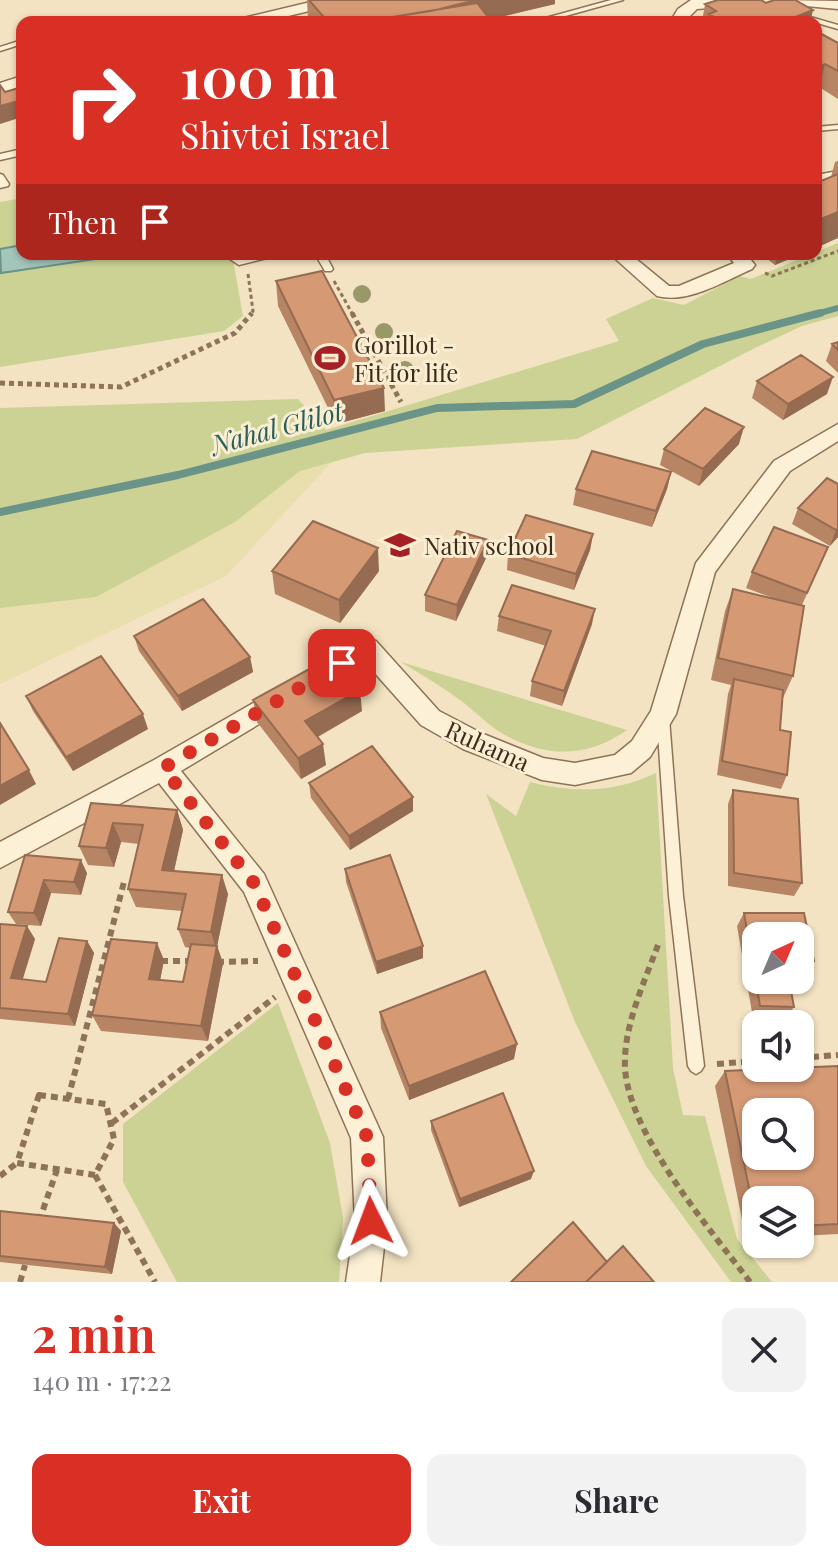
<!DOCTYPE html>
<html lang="en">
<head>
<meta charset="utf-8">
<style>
	body { margin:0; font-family:"Playfair Display",serif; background:#f2f2f3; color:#2b2b33; height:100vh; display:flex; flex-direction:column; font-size:30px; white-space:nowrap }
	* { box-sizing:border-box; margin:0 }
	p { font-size:26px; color:#7c7c81 }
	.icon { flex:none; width:44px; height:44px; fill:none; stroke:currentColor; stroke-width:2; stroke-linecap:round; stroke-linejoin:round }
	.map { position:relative; height:1282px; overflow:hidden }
	.sheet { display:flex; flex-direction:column; background:#fff; flex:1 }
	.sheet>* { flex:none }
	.hud { position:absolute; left:16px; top:16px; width:806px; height:244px; border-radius:16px; box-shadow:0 2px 6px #0004; background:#d93025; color:#fff; overflow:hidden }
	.needle { width:52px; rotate:44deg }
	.tools { position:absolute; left:742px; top:922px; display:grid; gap:16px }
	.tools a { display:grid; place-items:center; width:72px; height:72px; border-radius:16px; background:#fff; box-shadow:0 2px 6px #0004; font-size:40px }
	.pin { position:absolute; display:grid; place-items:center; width:68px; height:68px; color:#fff; margin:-34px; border-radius:16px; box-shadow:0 4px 12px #0006 }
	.me { position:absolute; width:88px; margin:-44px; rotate:357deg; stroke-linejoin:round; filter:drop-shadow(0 0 6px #0008) }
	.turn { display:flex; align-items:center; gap:28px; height:168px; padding:0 32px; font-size:36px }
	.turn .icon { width:104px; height:104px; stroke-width:2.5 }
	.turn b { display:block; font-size:56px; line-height:68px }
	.then { display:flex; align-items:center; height:76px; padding:0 32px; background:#0003; gap:16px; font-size:30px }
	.round { display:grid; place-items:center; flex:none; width:84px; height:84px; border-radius:16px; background:#f2f2f3 }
	.head { display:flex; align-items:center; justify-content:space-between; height:136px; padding:0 32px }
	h1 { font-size:48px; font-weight:700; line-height:60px; color:#d93025 }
	.button { display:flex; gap:16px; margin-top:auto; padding:16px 32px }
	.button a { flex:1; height:92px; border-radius:16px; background:#d93025; color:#fff; font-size:32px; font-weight:700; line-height:92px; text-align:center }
	.button a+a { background:#f2f2f3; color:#2b2b33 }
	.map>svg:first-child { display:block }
</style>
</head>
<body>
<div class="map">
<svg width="838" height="1282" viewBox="0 0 838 1282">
	<rect width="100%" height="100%" fill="#f3e3c2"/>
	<path fill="#e9deae" d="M340,453L226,576L0,684V456Z"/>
	<path fill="#ccd294" d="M22,198V254H232L243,316L224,331L0,367V202Z
		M838,243V316L802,326L757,347L577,439L365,453L300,471L235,522L96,597L0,608V408L298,399L326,430L619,341L606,319L653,298L684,305L739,276L751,279Z
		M401,662L627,730C587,758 547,758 503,734C489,726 477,713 464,703C444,688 422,675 401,662Z
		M656,773L673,1068L683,1115L705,1116L737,1239L772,1282H731L646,1166L575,1022L486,794L516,816L530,782C575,793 614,793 656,773Z
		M278,1003L330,1143L343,1218L339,1282H177L123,1182V1124Z"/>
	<path fill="#a4c5ba" stroke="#6a9488" stroke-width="2" d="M22,245V254H95L96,259L1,273L0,249Z"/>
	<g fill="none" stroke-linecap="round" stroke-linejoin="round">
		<path stroke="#6a9488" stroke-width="6" d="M813,315L838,308"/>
		<path stroke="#6a9488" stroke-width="8" d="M0,512L178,475L437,408L574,404L703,344L820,313"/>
		<g stroke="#8e7357" stroke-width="3">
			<path id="service" d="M611,0H623L544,22H531Z
				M807,16L838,25V29L807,20Z
				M22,40V44L0,51V47Z
				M838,125V129L816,131V127Z
				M22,149V155L0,160V154Z
				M838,171V177L816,181V175Z
				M0,174L3,175L9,184L8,186L0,188Z
				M315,254H325L333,269L331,271H325Z
				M663,713L667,714L669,718L683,896L704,1066L701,1071L696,1074L691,1071L688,1066L669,896L657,718L659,714Z"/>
		</g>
		<g stroke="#8e7357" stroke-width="3">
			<path id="minor" d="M319,0H345L343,3L263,22H237L239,19Z
				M691,0H744L745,2L738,6L697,9L684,22H670L678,9Z
				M777,0L838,1V9L784,4Z
				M22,76V86L0,93V83Z
				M237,254H270L267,258L239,265L230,259Z
				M610,254H630L669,286H679L734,263L727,254H746L755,265L752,269C724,281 689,304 657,296Z
				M838,424V441L790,471L715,572L676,714L650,757L631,773L575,785L542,780L463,749L421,725L364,661L181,771L264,874L383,1137L387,1221L380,1282H346L355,1221L351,1138L244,892L159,783L0,868V842L154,760L367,638L376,641L439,711L481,733L543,758L575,763L615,755L632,741L651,711L696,563L774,461Z"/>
		</g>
		<path stroke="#8e7357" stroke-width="3" stroke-dasharray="4 3" stroke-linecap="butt" d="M765,273L772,276L838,251
			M248,274L253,311L250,315
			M334,281L353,315"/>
		<path stroke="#8e7357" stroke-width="5" stroke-dasharray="5 4" stroke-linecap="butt" d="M352,313L401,402
			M0,383L121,387L235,333L252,313"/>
		<path stroke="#8e7357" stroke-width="6" stroke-dasharray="7 5" stroke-linecap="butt" d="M658,945C644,983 623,1027 625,1068C629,1135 710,1229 750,1282
			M161,961H191
			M217,962L258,961
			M800,1058L838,1055
			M717,1064L756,1061
			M39,1095L106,1104L114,1139L95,1175L17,1163Z
			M68,1099L124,882
			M112,1123L275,997
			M95,1175L155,1282
			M0,1176L17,1163
			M39,1221L57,1170
			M20,1282L25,1265"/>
		<use href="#service" fill="#fcf0d6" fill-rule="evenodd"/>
		<use href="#minor" fill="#fcf0d6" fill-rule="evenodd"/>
	</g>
	<g fill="#989869">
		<circle cx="362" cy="294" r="9"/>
		<circle cx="384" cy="332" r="9"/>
		<circle cx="405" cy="370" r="9"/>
	</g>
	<path fill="#b78464" d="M307,0H555V4L490,19L492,22H310L308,19Z
		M766,3L813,10L810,22H702L705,4Z
		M816,31L838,43V99L819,87L816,88Z
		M838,161V238L831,177L835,162Z
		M761,254H801L775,265Z
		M276,281L385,411L336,424L278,306Z
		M838,342V373L826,361L832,344Z
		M757,381L827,394L783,420L752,398Z
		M739,444L699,486L660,465L664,449Z
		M671,472L667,489L652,527L573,505L576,489Z
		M827,478L838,537L830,546L792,524L798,508Z
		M593,534L590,550L574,590L507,570L508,554Z
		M828,547L802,605L793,676L783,698L780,730L787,775L781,789L717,775L728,694L731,685L711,680L725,611L733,589L773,598L746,588L752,572Z
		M487,556L456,621L425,611V595Z
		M272,571H379L340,623L275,594Z
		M499,616L592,624L562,706L530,696L532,681L546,646L497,631Z
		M134,636L250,657L253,672L182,711L139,651Z
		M26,696L148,729L73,771L33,711Z
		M253,700L362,711L318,737L326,765L301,779L257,722Z
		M309,783L413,811L350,850L311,798Z
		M733,790L802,883L794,896L728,886V804Z
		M91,803L177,810L183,830L174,871L228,894L217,946L223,963L208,1041L101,1031L92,1015L164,960L160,980L183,982L190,948L185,947L178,929L182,911L136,907L128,889L139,844L121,842L114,867L88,865L79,846Z
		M25,855L87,873L81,895L51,893L41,926L16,924L8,912Z
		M345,869L423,946V958L377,974L346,882Z
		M744,913H804L814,961L806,973H800V936H756V980H789L794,1007L786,1018H753L737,926Z
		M0,924L35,939L23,979L46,982L87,941L94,953L75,1026L0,1019Z
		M380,1012L514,1059L409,1100L381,1028Z
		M838,1066V1234L800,1236V1200H756V1239H746L715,1086L725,1071Z
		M431,1121L531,1179L459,1207L431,1130Z
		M0,1211L114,1223L121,1231L112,1274L0,1262Z"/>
	<path fill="#956b51" d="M476,0H555V4L479,22H383Z
		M813,10L810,22H792L793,18Z
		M825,64L819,87L816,88V73L818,67Z
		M22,100V117L0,124V106Z
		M838,212V238L816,248V221Z
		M778,254H801L775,265Z
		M833,377L827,394L783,420L788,404Z
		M384,388L385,411L336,424L334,400Z
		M744,427L739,444L699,486L703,469Z
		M671,472L667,489L652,527L656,511Z
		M838,528V537L830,546L836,530Z
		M593,534L590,550L574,590L576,574Z
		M488,540L487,556L456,621L457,605Z
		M378,548L379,571L340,623L339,600Z
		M595,609L592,624L562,706L564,691Z
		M250,657L253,672L182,711L178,696Z
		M360,690L362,711L308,742L305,721Z
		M143,714L148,729L73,771L66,757Z
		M323,744L326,765L301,779L298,758Z
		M29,770L36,784L0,805V786Z
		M413,797V811L350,850L349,836Z
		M177,810L183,830L170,889L162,870Z
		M113,823L121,842L114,867L106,848Z
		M81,860L87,873L81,895L74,882Z
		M222,875L228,894L217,946L223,963L208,1041L201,1026L216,949L211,932Z
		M44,880L51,893L41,926L34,913Z
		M27,926L35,939L19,990L11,978Z
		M87,941L94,953L75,1026L68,1014Z
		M157,943L164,960L157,996L149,979Z
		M423,946V958L377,974L376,962Z
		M517,1044L514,1059L409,1100V1086Z
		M534,1171L531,1179L459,1207L460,1199Z
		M114,1223L121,1231L112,1274L105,1267Z"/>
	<path fill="#d59974" stroke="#956b51" stroke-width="2" fill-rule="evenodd" d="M309,0H476L436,10L362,22H328Z
		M718,0H761L766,3L774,0H795L813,10L793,18L800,22H722L709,14L716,11L705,4Z
		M477,3L492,22H362Z
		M816,31L838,43V71L825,64L818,67L816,66Z
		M0,85L5,92L22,87V100L0,106Z
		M838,174V212L816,221V183Z
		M322,271L384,388L334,400L276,281Z
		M838,342V350L832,344Z
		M801,355L833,377L788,404L757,381Z
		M705,408L744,427L703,469L664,449Z
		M592,451L671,472L656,511L576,489Z
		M827,478L838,484V528L836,530L798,508Z
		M526,515L593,534L576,574L508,554Z
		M313,521L378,548L339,600L272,571Z
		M774,527L828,547L807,593L752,572Z
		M457,531L488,540L457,605L425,595Z
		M512,585L595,609L564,691L532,681L551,631L499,616Z
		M733,589L804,606L793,676L718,658Z
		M203,599L250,657L178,696L134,636Z
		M101,656L143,714L66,757L26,696Z
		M333,656L360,690L305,721L323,744L298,758L253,700Z
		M734,679L783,690L780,730L791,732L787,775L722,761Z
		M0,723L29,770L0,786Z
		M372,746L413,797L349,836L309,783Z
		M733,790L798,799L802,883L734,873Z
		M91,803L177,810L162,870L222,875L211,932L178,929L186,894L128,889L143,825L113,823L106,848L79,846Z
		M25,855L81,860L74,882L44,880L34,913L8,912Z
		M390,855L423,946L376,962L345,869Z
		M744,913H804L814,961H800V936H756V980H789L794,1007L760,1006Z
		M0,924L27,926L11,978L46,982L59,938L87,941L68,1014L0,1008Z
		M111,939L157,943L149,979L183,982L191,944L217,946L201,1026L92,1015Z
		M485,971L517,1044L409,1086L380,1012Z
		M838,1066V1224L800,1226V1200H756V1222L725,1071ZM756,1112H800V1156H756Z
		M503,1093L534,1171L460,1199L431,1121Z
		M0,1211L114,1223L105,1267L0,1256Z
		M573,1222L607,1262L586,1282H511Z
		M623,1246L654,1282H586Z"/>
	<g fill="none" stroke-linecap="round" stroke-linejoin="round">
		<path stroke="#d93025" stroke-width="14" stroke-dasharray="0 25.2" d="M342,663L163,768L254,883L367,1137L371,1221"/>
	</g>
	<defs>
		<g id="stadium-bare" transform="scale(2.4)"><path d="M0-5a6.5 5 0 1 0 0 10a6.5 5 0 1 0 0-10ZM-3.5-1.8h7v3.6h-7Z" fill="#a42025" stroke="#f9edd2" stroke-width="2.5" paint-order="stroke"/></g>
		<g id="school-bare" transform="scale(2.4)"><path d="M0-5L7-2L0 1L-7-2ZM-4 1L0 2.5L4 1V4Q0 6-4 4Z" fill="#a42025" stroke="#f9edd2" stroke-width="2.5" paint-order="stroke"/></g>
	</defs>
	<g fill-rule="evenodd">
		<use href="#stadium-bare" x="330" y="358"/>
		<use href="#school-bare" x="400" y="545"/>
	</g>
	<g text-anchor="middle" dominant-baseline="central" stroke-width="6" stroke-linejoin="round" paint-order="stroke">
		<g font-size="24" fill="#3d2b1c" stroke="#f9edd2" text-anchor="start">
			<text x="354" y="344">Gorillot -<tspan x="354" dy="28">Fit for life</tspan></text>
			<text x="424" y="545">Nativ school</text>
		</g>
		<g font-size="24" fill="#3d2b1c" stroke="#f9edd2">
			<text transform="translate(488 745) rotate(24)">Ruhama</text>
		</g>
		<g font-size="26" font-style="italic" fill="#2a5e59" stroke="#f9edd2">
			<text transform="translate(277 427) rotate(-15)">Nahal Glilot</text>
		</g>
	</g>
</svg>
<div class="tools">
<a><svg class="needle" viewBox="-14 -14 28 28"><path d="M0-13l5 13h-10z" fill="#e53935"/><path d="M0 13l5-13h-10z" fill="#7c7c81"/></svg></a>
<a><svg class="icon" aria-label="sound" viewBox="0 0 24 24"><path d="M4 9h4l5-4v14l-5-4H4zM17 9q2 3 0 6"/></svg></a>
<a><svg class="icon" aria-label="search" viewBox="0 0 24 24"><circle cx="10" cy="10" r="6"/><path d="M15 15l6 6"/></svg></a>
<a><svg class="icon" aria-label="layers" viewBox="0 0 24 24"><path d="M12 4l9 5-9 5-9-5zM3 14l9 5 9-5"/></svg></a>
</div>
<div class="pin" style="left:342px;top:663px;background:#d93025"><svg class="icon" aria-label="arrive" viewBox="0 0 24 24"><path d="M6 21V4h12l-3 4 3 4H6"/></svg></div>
<svg class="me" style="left:371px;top:1221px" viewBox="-20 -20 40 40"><path d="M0-17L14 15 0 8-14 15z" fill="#d93025" stroke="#fff" stroke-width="4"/></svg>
<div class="hud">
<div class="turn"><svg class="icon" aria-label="right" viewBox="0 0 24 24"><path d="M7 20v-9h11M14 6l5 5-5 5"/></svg><div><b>100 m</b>Shivtei Israel</div></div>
<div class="then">Then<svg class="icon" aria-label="arrive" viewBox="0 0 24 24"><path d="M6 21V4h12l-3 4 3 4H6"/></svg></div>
</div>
</div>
<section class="sheet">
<div class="head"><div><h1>2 min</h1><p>140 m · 17:22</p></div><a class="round"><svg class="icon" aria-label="close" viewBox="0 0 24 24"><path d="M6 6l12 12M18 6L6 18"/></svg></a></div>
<div class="button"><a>Exit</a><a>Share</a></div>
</section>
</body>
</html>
